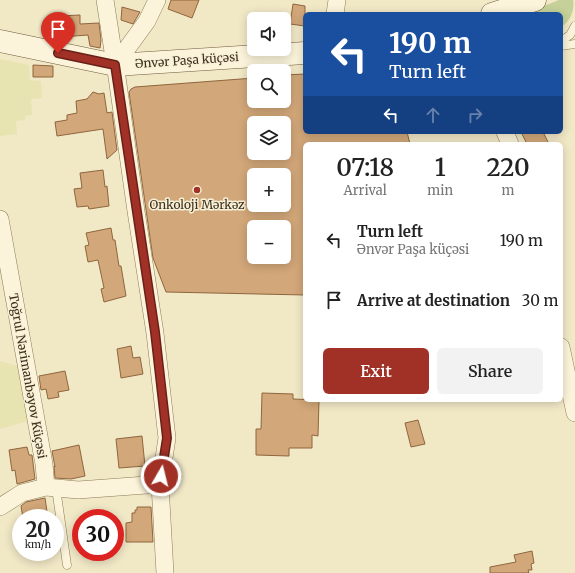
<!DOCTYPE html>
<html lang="en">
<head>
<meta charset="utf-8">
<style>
	body { margin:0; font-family:Merriweather,serif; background:#f2f2f2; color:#222; height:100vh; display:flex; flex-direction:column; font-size:15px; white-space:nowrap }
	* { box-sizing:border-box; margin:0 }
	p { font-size:13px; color:#767676 }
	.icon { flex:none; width:22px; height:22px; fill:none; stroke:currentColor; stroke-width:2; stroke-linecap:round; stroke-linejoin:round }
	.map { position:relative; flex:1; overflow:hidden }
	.drawer { position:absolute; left:303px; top:142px; width:260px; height:260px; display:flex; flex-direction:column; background:#fff; border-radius:6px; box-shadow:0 2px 10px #0003 }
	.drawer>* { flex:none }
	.hud { position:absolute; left:303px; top:12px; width:260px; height:122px; border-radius:6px; box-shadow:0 2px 10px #0003; background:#1a4fa0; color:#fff; overflow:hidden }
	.tools { position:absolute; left:247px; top:12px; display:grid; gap:8px }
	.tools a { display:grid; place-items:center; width:44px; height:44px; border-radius:6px; background:#fff; box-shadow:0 2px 10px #0003; font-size:20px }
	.speed { position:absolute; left:12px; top:509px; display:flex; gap:8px; font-size:20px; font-weight:700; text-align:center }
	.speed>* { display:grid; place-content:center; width:52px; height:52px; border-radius:50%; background:#fff; box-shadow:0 2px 10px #0003; line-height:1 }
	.speed small { font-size:10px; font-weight:400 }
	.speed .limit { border:6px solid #d22; background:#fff; color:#111 }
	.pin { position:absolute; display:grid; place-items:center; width:34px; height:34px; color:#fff; margin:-41px -17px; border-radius:50% 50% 50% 0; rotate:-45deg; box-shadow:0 0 4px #0007 }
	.pin .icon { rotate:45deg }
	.me { position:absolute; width:44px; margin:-22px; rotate:8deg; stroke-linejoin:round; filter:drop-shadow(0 0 3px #0008) }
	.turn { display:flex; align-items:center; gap:14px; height:84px; padding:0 20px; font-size:18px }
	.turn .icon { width:52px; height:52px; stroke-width:2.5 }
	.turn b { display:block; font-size:28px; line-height:34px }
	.lanes { display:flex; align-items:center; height:38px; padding:0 20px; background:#0003; justify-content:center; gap:20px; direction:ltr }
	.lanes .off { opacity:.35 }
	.eta { display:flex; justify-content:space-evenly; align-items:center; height:68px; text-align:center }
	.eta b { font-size:24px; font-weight:600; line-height:28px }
	.action { display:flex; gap:8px; margin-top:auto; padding:8px 20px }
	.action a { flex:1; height:46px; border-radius:6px; background:#a13126; color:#fff; font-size:16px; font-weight:600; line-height:46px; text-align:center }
	.action a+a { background:#f2f2f2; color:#222 }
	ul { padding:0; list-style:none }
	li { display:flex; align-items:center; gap:12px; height:60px; padding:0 20px }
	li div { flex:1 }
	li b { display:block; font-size:15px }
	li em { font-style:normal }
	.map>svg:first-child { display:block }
</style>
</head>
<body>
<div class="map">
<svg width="575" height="573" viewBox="0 0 575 573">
	<rect width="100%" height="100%" fill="#f1e8c6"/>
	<path fill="#e8e4b2" d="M0,59L29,65L30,80L41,81L42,98L31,99L32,115L25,116V120L16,121L17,134L0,136Z
		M0,361L18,366L28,421L0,429Z"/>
	<path fill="#c5d198" d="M559,0H573C575,10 570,22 561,27V14H523Z"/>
	<path fill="#d2a779" stroke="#8f663e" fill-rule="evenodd" d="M171,0H199L192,18L168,9Z
		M293,4L305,6V26L290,24Z
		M122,7L140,12L133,24L121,20Z
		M80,15V24L99,23L101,40L100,48L90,46L88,35L61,37L59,16Z
		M33,65L53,66V77H33Z
		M305,74V132H407L410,144H305V295L166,292L153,258L129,92L131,89L135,87L254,78V101H284V75ZM254,123H284V153H254ZM254,175H284V205H254ZM254,227H284V257H254Z
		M93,92L99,94L104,93L107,113L112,112L117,150L107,159L103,129L57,136L55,122L67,120V115L77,113L76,101L87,99Z
		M521,132H543L549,144H527Z
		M103,170L105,187L107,186L109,206L89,209L88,206L77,207L74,189L82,188L80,173Z
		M111,228L113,240H115L119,266H121L126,296L104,302L101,289L104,288L98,260L88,262L85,246L89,245L86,233Z
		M131,346L133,358L140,357L143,374L121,378L117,349Z
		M65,371L69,390L58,392L59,397L48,399L46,389L41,390L39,376Z
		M262,393L293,394V399L319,400L318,436L312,435V448H289V456L256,455V429H261Z
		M418,420L425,444L411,447L405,423Z
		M142,436L145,466L119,468L116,439Z
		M79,445L85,476L71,479L55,478L54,466L55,467L52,451Z
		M27,447L29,455H32L35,479L17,484L15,470L12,471L9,450Z
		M45,498L48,518H23L21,506L26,502Z
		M137,507H151L153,542H126V523L132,522V513H135V510H137Z
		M532,551L534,563L531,564L532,570H528L529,573H490V567L516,562L514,555Z"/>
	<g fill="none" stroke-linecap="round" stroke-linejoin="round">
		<g stroke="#8e7b5a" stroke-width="9">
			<path id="lane" d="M561,41L570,35L575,26
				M561,46L575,44
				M56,488L67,565"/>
		</g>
		<g stroke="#8e7b5a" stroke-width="18">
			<path id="street" d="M105,0L117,77L136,211L155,333L167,438L160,484L165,573
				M335,14L337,0
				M115,65L147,21L157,0
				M505,132L510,144
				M0,219L44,464L46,487L78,490L160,484
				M561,347L575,413
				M0,507L22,493L46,487"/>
		</g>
		<g stroke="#705b3d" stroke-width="23">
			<path id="secondary" d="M492,14L535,0
				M0,41L115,65L305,53"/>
		</g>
		<use href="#lane" stroke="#fbf4da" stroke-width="8"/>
		<use href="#street" stroke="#fbf4da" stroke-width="17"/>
		<use href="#secondary" stroke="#fbf4da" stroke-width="22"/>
	</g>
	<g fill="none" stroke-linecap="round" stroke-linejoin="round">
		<g stroke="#692019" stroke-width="10">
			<path id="route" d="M58,53L115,65L155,332L167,438L161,476"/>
		</g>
		<use href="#route" stroke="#a13126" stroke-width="7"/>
	</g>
	<circle fill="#a13126" stroke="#f8f1d6" stroke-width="1.5" cx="197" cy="190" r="4"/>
	<g text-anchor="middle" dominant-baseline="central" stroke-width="3" stroke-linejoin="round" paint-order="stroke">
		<g font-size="12" fill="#3d301f" stroke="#f8f1d6">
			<text transform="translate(187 60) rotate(-4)">Ənvər Paşa küçəsi</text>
			<text transform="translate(28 376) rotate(80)">Toğrul Nərimanbəyov Küçəsi</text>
		</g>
		<g font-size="12" fill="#3d301f" stroke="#f8f1d6">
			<text x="197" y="204">Onkoloji Mərkəz</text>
		</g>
	</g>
</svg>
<div class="tools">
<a><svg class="icon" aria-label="sound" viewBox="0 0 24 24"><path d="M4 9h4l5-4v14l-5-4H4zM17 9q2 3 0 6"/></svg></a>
<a><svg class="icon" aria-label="search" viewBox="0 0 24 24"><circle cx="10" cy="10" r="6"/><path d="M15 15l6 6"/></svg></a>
<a><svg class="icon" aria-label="layers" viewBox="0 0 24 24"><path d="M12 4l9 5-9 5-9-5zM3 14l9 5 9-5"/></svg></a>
<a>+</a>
<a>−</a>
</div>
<div class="speed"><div>20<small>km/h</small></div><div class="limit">30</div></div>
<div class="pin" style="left:58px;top:53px;background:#d93025"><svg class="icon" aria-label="arrive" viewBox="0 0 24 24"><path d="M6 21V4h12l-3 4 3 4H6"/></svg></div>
<svg class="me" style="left:161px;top:476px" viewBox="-20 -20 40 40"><circle r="17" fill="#a13126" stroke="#fff" stroke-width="3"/><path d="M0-11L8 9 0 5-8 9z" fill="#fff"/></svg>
<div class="hud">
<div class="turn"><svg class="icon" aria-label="left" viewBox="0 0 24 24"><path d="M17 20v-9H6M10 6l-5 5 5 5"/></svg><div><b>190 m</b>Turn left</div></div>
<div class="lanes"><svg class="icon" aria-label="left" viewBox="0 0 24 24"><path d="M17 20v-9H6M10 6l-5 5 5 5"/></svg><svg class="icon off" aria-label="ahead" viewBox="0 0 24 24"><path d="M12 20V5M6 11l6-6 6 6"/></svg><svg class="icon off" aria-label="right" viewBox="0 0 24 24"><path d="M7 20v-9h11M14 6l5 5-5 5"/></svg></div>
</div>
<section class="drawer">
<div class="eta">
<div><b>07:18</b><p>Arrival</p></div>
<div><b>1</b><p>min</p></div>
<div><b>220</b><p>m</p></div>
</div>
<ul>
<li><svg class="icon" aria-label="left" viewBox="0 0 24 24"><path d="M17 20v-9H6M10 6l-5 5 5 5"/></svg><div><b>Turn left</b><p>Ənvər Paşa küçəsi</p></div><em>190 m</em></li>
<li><svg class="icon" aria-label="arrive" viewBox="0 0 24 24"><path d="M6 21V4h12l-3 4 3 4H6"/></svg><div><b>Arrive at destination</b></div><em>30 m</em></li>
</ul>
<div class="action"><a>Exit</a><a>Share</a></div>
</section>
</div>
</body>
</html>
